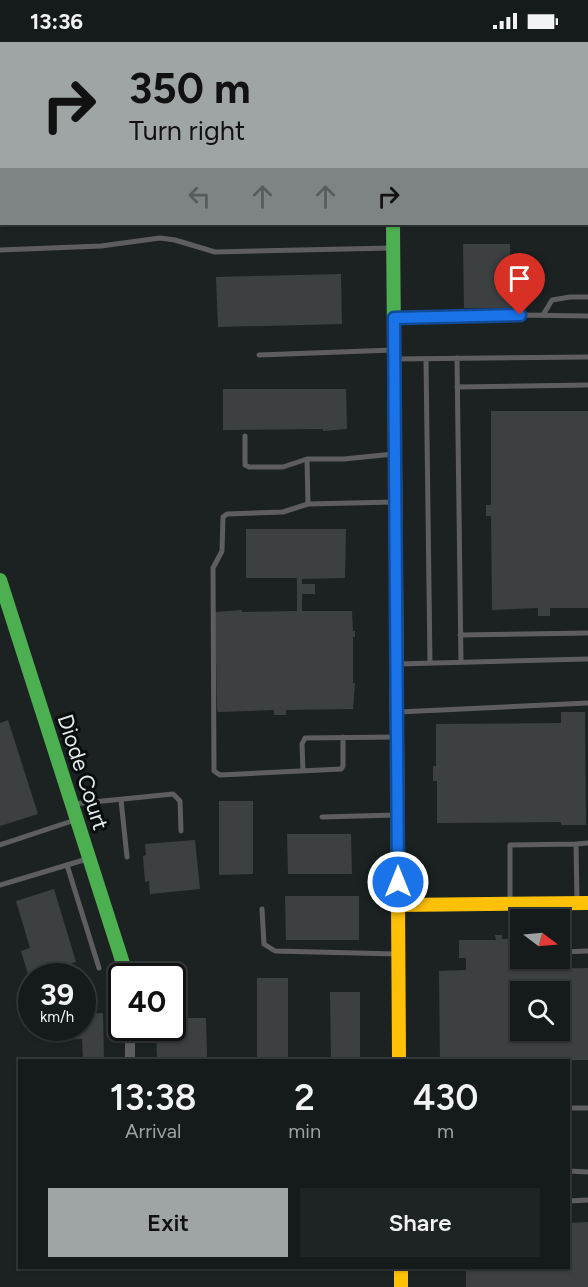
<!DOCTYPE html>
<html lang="en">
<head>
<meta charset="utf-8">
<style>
	body { margin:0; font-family:Figtree,sans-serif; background:#1e2323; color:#f1f3f6; height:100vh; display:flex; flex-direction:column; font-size:22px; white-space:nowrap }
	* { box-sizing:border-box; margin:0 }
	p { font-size:20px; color:#9da1a2 }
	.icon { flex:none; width:33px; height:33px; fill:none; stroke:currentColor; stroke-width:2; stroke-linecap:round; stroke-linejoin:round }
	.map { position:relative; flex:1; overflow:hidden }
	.drawer { position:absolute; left:18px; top:1017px; width:552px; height:210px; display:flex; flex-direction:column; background:#151a1a; border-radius:0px; box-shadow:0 2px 4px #0004,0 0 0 2px #343839 }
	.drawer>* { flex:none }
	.hud { position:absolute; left:0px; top:0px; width:588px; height:183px; box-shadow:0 2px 4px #0004,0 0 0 2px #343839; background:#9ea5a4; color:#111; overflow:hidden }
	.needle { width:39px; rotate:106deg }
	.buttons { position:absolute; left:510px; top:867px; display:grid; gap:12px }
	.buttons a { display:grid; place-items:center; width:60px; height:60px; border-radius:0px; background:#151a1a; box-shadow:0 2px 4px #0004,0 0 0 2px #343839; font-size:30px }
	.speed { position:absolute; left:18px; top:921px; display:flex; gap:12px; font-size:30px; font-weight:700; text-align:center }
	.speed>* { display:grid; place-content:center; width:78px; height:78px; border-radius:50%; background:#151a1a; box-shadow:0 2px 4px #0004,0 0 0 2px #343839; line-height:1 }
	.speed small { font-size:15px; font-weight:400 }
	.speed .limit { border:3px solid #111; border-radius:9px; background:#fff; color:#111 }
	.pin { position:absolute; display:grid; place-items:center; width:51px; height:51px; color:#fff; margin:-62px -26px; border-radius:50% 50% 50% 0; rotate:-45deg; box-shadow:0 0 6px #0007 }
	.pin .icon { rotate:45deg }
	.me { position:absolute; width:66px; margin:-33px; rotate:0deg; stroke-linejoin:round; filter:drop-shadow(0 0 4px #0008) }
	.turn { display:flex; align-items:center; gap:21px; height:126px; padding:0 30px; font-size:27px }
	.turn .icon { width:78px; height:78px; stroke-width:2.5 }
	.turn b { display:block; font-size:42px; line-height:51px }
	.lanes { display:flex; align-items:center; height:57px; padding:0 30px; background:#0003; justify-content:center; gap:30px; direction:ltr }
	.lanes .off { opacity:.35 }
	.eta { display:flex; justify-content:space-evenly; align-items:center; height:102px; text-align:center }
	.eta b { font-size:36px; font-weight:600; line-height:42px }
	.primary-button { display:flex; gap:12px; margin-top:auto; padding:12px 30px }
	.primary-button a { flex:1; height:69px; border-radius:0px; background:#9ea5a4; color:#111; font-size:24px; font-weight:600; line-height:69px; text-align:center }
	.primary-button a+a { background:#1e2323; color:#f1f3f6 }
	.status { display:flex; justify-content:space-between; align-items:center; height:42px; padding:0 30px; background:#151a1a; direction:ltr }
	.status svg { height:16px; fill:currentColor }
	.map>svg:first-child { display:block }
</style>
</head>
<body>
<div class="status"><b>13:36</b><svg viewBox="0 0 49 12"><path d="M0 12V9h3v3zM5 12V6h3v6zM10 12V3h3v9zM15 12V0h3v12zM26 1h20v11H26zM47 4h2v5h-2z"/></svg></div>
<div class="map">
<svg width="588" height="1245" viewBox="0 0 588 1245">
	<rect width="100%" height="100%" fill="#1c2222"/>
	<path fill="#3c4040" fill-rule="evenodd" d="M463,202H510L511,266H464Z
		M341,232L342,282L218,285L216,235Z
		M223,347H346L347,387L323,389V387L223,388Z
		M491,369H588V566H550V574H538V566L492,568L491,474H486V463H491Z
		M246,487H346L345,536L302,537V542H315V552H302V569H352L353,589H355V595H353V641H355L353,667L286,668V673H274V668L218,670L217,667L215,570L242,568V570L297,569V536H246Z
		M561,670H585L586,783H561V780L437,781V739H433V724H436V682L561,681Z
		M8,678L38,772L0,784V681Z
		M219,759H253V832L219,833Z
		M287,792H351L352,832H288Z
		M195,798L200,847L150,852L149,839L145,840L143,814L146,813L145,802Z
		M54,847L76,920L29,935L21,909L30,906L16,859Z
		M285,854H359V898H286Z
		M495,893H502V897H520L522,927L588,926V1018H440L439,929L466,928V916H459V898H496ZM520,950H560V988H520Z
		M257,936H288V1018H257Z
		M330,950H360V1018H331Z
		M103,971L104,1018H83L82,997L54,998L53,986H82V972Z
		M172,976H206L207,1015L157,1016L156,986H172Z
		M588,1180V1245H466V1226H568V1181Z"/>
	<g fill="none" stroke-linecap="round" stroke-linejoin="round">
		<path stroke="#5e5e60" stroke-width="5" d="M0,208L101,204L160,196L175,198L215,210L392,206
			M543,273L552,258L570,255H588
			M396,276L520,273L588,274
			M259,313L393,308
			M457,316L461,620
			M396,317L588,315
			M426,317L430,621
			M457,345L588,343
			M245,394V423L249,425H283L307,417H344L394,412
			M307,417L308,462L394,460
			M308,462L283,470L227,472L223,475L222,509L213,526L214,729L220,733L341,727L343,724V695
			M460,593L588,591
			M398,622L588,617
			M398,670L588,661
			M303,729L302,702L305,696L396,695
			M121,758L127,815
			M73,762L173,752L180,759L181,789
			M322,775L396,773
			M0,803L75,778
			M67,823L99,926
			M0,843L87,817
			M577,859L576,802L588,801
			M510,861V803L576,802
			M544,863L545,878
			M262,867L264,902L275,909L397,912
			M560,910L588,909
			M568,1066H587
			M568,1129L588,1130
			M568,1159L588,1158"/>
		<path stroke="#5e5e60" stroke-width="10" d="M130,986V1018"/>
		<path stroke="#4caf50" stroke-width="14" d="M393,182L396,532
			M0,538L127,934"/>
		<path stroke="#ffc107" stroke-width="14" d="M406,0V2
			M396,532L399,1018
			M399,863L588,861
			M401,1226V1245"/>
	</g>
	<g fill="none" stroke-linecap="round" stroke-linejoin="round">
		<g stroke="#114b97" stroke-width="15">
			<path id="route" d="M398,840L394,276L520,273"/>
		</g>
		<use href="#route" stroke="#1a73e8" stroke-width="10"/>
	</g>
	<g text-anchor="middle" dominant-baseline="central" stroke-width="6" stroke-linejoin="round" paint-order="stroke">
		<g font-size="22" fill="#e4ebea" stroke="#080c0c">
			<text transform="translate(83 730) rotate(72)">Diode Court</text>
		</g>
	</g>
</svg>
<div class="buttons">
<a><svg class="needle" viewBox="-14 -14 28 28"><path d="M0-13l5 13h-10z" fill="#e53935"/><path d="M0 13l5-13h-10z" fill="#9da1a2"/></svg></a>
<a><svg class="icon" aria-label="search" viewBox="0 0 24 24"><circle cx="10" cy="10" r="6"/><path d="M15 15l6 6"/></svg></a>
</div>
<div class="speed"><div>39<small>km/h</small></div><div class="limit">40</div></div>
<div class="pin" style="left:520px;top:273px;background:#d93025"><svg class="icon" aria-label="arrive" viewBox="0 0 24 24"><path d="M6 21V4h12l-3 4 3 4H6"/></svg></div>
<svg class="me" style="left:398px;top:840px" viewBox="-20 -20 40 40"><circle r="17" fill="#1a73e8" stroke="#fff" stroke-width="3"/><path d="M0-11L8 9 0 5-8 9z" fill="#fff"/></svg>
<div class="hud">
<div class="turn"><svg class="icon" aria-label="right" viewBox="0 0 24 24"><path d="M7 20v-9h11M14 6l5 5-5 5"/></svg><div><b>350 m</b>Turn right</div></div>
<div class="lanes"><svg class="icon off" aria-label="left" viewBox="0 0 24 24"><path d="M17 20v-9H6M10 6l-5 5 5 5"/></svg><svg class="icon off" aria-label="ahead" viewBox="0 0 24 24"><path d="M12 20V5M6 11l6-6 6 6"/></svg><svg class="icon off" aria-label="ahead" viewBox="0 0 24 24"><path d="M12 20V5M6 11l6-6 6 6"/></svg><svg class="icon" aria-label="right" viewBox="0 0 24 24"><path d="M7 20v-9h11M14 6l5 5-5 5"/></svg></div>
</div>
<section class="drawer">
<div class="eta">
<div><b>13:38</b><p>Arrival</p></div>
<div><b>2</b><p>min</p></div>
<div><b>430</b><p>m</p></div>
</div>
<div class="primary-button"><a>Exit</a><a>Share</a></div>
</section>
</div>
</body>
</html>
